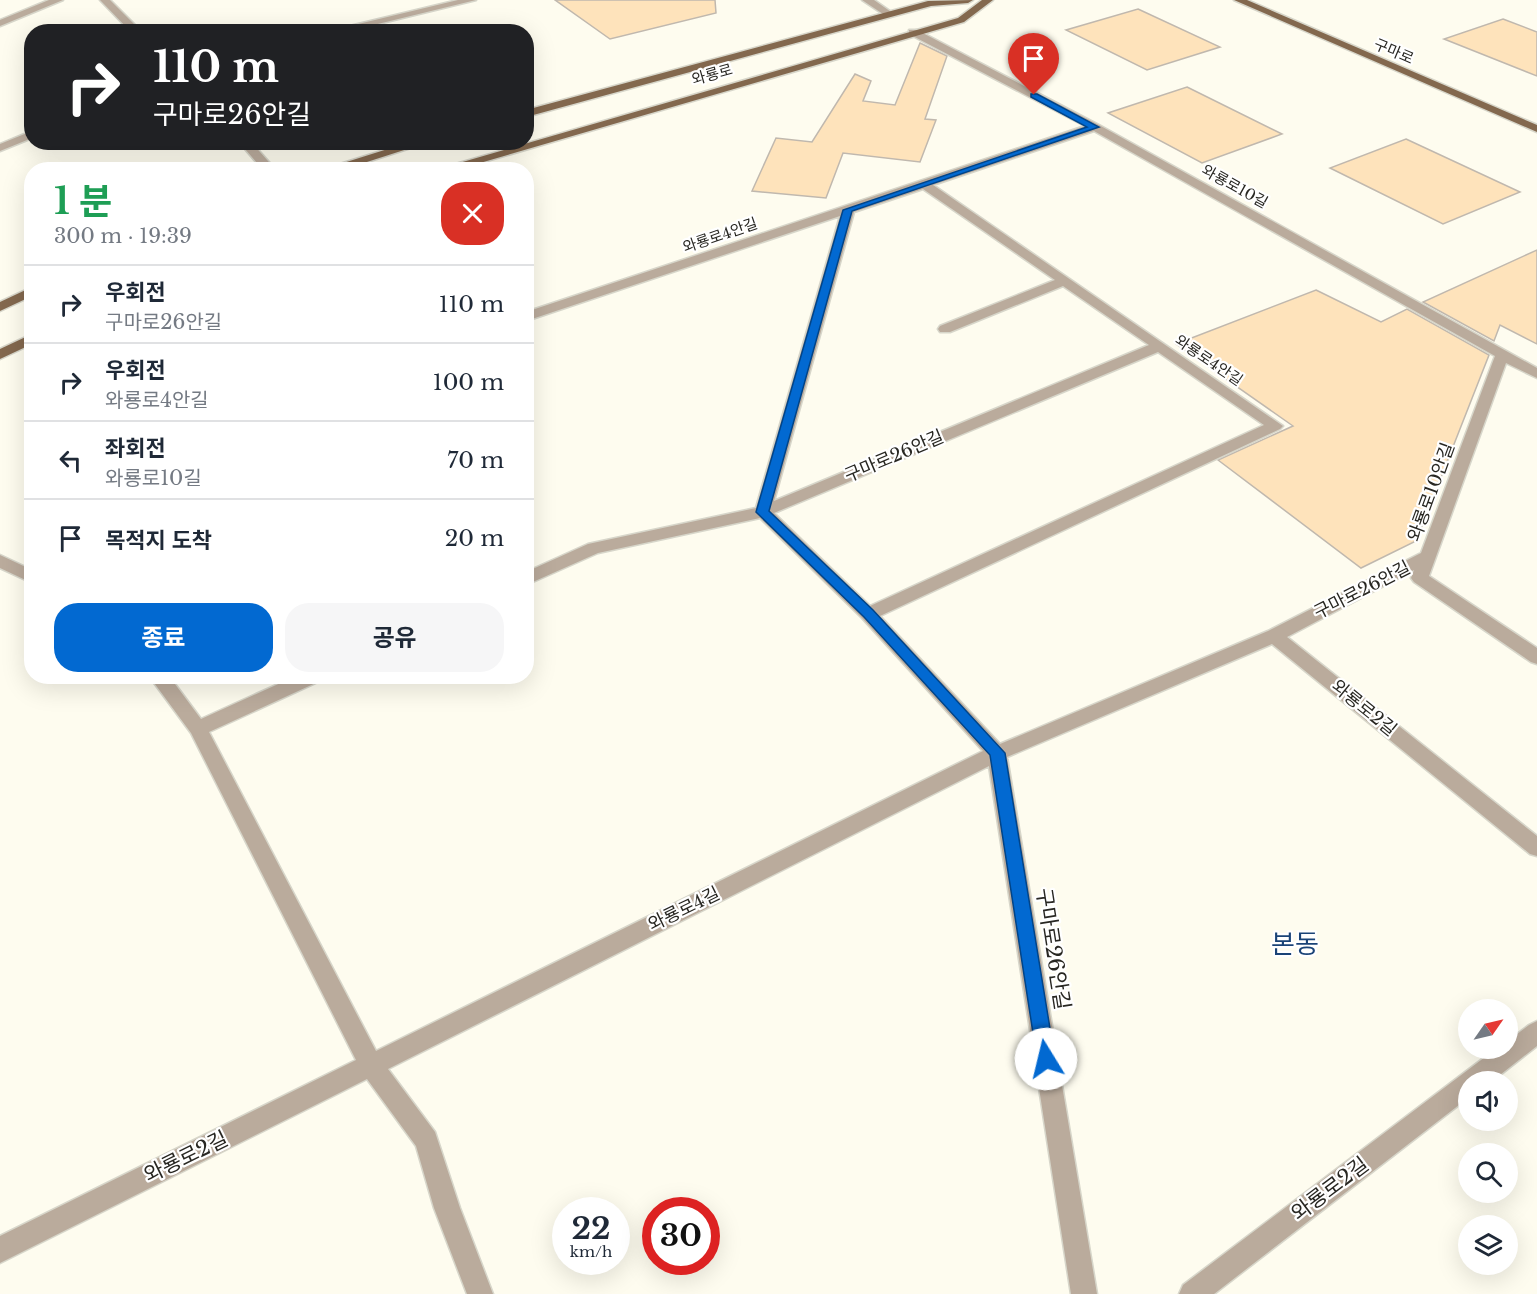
<!DOCTYPE html>
<html lang="ko">
<head>
<meta charset="utf-8">
<style>
	body { margin:0; font-family:"Libre Baskerville","Noto Sans KR",serif; background:#f6f6f7; color:#1f2937; height:100vh; display:flex; flex-direction:column; font-size:22px; white-space:nowrap }
	* { box-sizing:border-box; margin:0 }
	p { font-size:20px; color:#747a83 }
	.icon { flex:none; width:33px; height:33px; fill:none; stroke:currentColor; stroke-width:2; stroke-linecap:round; stroke-linejoin:round }
	.map { position:relative; flex:1; overflow:hidden }
	.details { position:absolute; left:24px; top:162px; width:510px; height:522px; display:flex; flex-direction:column; background:#fff; border-radius:24px; box-shadow:0 6px 24px #0002 }
	.details>* { flex:none }
	.guide { position:absolute; left:24px; top:24px; width:510px; height:126px; border-radius:24px; box-shadow:0 6px 24px #0002; background:#202124; color:#fff; overflow:hidden }
	.needle { width:39px; rotate:56deg }
	.tools { position:absolute; left:1458px; top:999px; display:grid; gap:12px }
	.tools a { display:grid; place-items:center; width:60px; height:60px; border-radius:50%; background:#fff; box-shadow:0 6px 24px #0002; font-size:30px }
	.speed { position:absolute; left:552px; top:1197px; display:flex; gap:12px; font-size:30px; font-weight:700; text-align:center }
	.speed>* { display:grid; place-content:center; width:78px; height:78px; border-radius:50%; background:#fff; box-shadow:0 6px 24px #0002; line-height:1 }
	.speed small { font-size:15px; font-weight:400 }
	.speed .limit { border:9px solid #d22; background:#fff; color:#111 }
	.pin { position:absolute; display:grid; place-items:center; width:51px; height:51px; color:#fff; margin:-62px -26px; border-radius:50% 50% 50% 0; rotate:-45deg; box-shadow:0 0 6px #0007 }
	.pin .icon { rotate:45deg }
	.me { position:absolute; width:66px; margin:-33px; rotate:351deg; stroke-linejoin:round; filter:drop-shadow(0 0 4px #0008) }
	.turn { display:flex; align-items:center; gap:21px; height:126px; padding:0 30px; font-size:27px }
	.turn .icon { width:78px; height:78px; stroke-width:2.5 }
	.turn b { display:block; font-size:42px; line-height:51px }
	.round { display:grid; place-items:center; flex:none; width:63px; height:63px; border-radius:24px; background:#f6f6f7 }
	.head { display:flex; align-items:center; justify-content:space-between; height:102px; padding:0 30px }
	h1 { font-size:36px; font-weight:700; line-height:45px; color:#1e9e55 }
	.action { display:flex; gap:12px; margin-top:auto; padding:12px 30px }
	.action a { flex:1; height:69px; border-radius:24px; background:#0269d1; color:#fff; font-size:24px; font-weight:700; line-height:69px; text-align:center }
	.action a+a { background:#f6f6f7; color:#1f2937 }
	ul { padding:0; list-style:none }
	li { display:flex; align-items:center; gap:18px; height:78px; padding:0 30px; border-top:2px solid #e0e1e3 }
	li div { flex:1 }
	li b { display:block; font-size:22px }
	li em { font-style:normal }
	.map>svg:first-child { display:block }
</style>
</head>
<body>
<div class="map">
<svg width="1537" height="1294" viewBox="0 0 1537 1294">
	<rect width="100%" height="100%" fill="#fefcef"/>
	<path fill="#fee3bb" stroke="#c0b8ae" stroke-width="1.5" d="M555,0H715L716,13L610,39Z
		M1138,9L1220,47L1147,70L1066,30Z
		M1503,19L1537,32V76L1444,39Z
		M920,43L947,56L925,119L936,120L920,162L843,153L826,198L752,191L776,138L812,142L855,74L871,81L863,101L895,105Z
		M1187,87L1282,134L1202,163L1108,113Z
		M1406,139L1520,192L1443,224L1330,168Z
		M1537,250V344L1500,325L1494,341L1423,302Z
		M1316,290L1381,322L1407,309L1489,355L1416,541L1361,568L1218,460L1293,426L1176,344Z"/>
	<g fill="none" stroke-linecap="round" stroke-linejoin="round">
		<g stroke="#d7d6ca" stroke-width="3">
			<path id="minor" d="M49,0H63L0,26V20Z
				M100,0H110L142,32H131Z
				M458,0H476L345,32H325Z
				M862,0H874L894,14L886,16Z
				M909,30H917L1099,125L1537,368V378L1506,363L1429,576L1537,648V664L1531,662L1414,582L1411,578L1414,570L1287,637L1537,836V856L1530,854L1272,644L1007,757L1097,1294H1071L989,766L388,1069L435,1132L460,1208L493,1294H467L434,1208L416,1146L367,1079L0,1263V1236L356,1060L191,733L149,676H169L201,719L296,676H323L320,681L209,732L376,1051L983,751L862,618L760,518L598,553L526,585V572L588,544L756,508L840,216L526,321V312L1085,126L909,34ZM1094,131L1495,356L1421,553L1268,631L1000,744L880,616L1280,429L1283,426L933,185ZM923,189L1055,280L940,326L938,329L940,332H950L1063,286L1149,345L774,501L854,212ZM1158,352L1264,425L870,606L774,513Z
				M32,131V138L0,151V144Z
				M239,142H251L276,170H263Z
				M0,555L32,570V583L0,568Z
				M1537,1021V1046L1491,1082H1468V1098L1214,1294H1179L1183,1285L1497,1048H1508V1041L1529,1025Z"/>
		</g>
		<g stroke="#d7d6ca" stroke-width="3">
			<path id="major" d="M973,0L968,3L931,6L526,117V110L928,1Z
				M982,0H993L964,22L456,170H435L958,18Z
				M1234,0H1247L1537,125V132Z
				M410,142H429L342,170H321Z
				M32,287V296L0,311V302Z
				M32,334V344L0,359V349Z"/>
		</g>
		<use href="#minor" fill="#baab9c" fill-rule="evenodd"/>
		<use href="#major" fill="#83684e" fill-rule="evenodd"/>
	</g>
	<path fill="#0269d1" stroke="#014488" stroke-width="1.5" d="M1031,94H1037L1099,127L852,211L769,511L873,610L1005,753L1055,1059L1053,1065L1046,1067L1040,1065L1037,1059L990,755L864,617L756,512L843,210L1087,127L1031,97Z"/>
	<g text-anchor="middle" dominant-baseline="central" stroke-width="4.5" stroke-linejoin="round" paint-order="stroke">
		<g font-size="15" fill="#282722" stroke="#fff">
			<text transform="translate(1394 51) rotate(23)">구마로</text>
			<text transform="translate(712 74) rotate(-16)">와룡로</text>
			<text transform="translate(1235 186) rotate(29)">와룡로10길</text>
			<text transform="translate(720 235) rotate(-19)">와룡로4안길</text>
			<text transform="translate(1209 360) rotate(34)">와룡로4안길</text>
		</g>
		<g font-size="18" fill="#282722" stroke="#fff">
			<text transform="translate(894 456) rotate(-23)">구마로26안길</text>
			<text transform="translate(1431 492) rotate(-70)">와룡로10안길</text>
			<text transform="translate(1362 590) rotate(-27)">구마로26안길</text>
			<text transform="translate(1364 708) rotate(39)">와룡로2길</text>
			<text transform="translate(684 909) rotate(-26)">와룡로4길</text>
		</g>
		<g font-size="21" fill="#282722" stroke="#fff">
			<text transform="translate(1053 949) rotate(81)">구마로26안길</text>
			<text transform="translate(186 1157) rotate(-26)">와룡로2길</text>
			<text transform="translate(1330 1189) rotate(-37)">와룡로2길</text>
		</g>
		<g font-size="26" fill="#1a4377" stroke="#fff">
			<text x="1295" y="944">본동</text>
		</g>
	</g>
</svg>
<div class="tools">
<a><svg class="needle" viewBox="-14 -14 28 28"><path d="M0-13l5 13h-10z" fill="#e53935"/><path d="M0 13l5-13h-10z" fill="#747a83"/></svg></a>
<a><svg class="icon" aria-label="sound" viewBox="0 0 24 24"><path d="M4 9h4l5-4v14l-5-4H4zM17 9q2 3 0 6"/></svg></a>
<a><svg class="icon" aria-label="search" viewBox="0 0 24 24"><circle cx="10" cy="10" r="6"/><path d="M15 15l6 6"/></svg></a>
<a><svg class="icon" aria-label="layers" viewBox="0 0 24 24"><path d="M12 4l9 5-9 5-9-5zM3 14l9 5 9-5"/></svg></a>
</div>
<div class="speed"><div>22<small>km/h</small></div><div class="limit">30</div></div>
<div class="pin" style="left:1034px;top:95px;background:#d93025"><svg class="icon" aria-label="arrive" viewBox="0 0 24 24"><path d="M6 21V4h12l-3 4 3 4H6"/></svg></div>
<svg class="me" style="left:1046px;top:1059px" viewBox="-20 -20 40 40"><circle r="19" fill="#fff"/><path d="M0-13L10 11 0 6-10 11z" fill="#0269d1"/></svg>
<div class="guide">
<div class="turn"><svg class="icon" aria-label="right" viewBox="0 0 24 24"><path d="M7 20v-9h11M14 6l5 5-5 5"/></svg><div><b>110 m</b>구마로26안길</div></div>
</div>
<section class="details">
<div class="head"><div><h1>1 분</h1><p>300 m · 19:39</p></div><a class="round" style="background:#d93025;color:#fff"><svg class="icon" aria-label="close" viewBox="0 0 24 24"><path d="M6 6l12 12M18 6L6 18"/></svg></a></div>
<ul>
<li><svg class="icon" aria-label="right" viewBox="0 0 24 24"><path d="M7 20v-9h11M14 6l5 5-5 5"/></svg><div><b>우회전</b><p>구마로26안길</p></div><em>110 m</em></li>
<li><svg class="icon" aria-label="right" viewBox="0 0 24 24"><path d="M7 20v-9h11M14 6l5 5-5 5"/></svg><div><b>우회전</b><p>와룡로4안길</p></div><em>100 m</em></li>
<li><svg class="icon" aria-label="left" viewBox="0 0 24 24"><path d="M17 20v-9H6M10 6l-5 5 5 5"/></svg><div><b>좌회전</b><p>와룡로10길</p></div><em>70 m</em></li>
<li><svg class="icon" aria-label="arrive" viewBox="0 0 24 24"><path d="M6 21V4h12l-3 4 3 4H6"/></svg><div><b>목적지 도착</b></div><em>20 m</em></li>
</ul>
<div class="action"><a>종료</a><a>공유</a></div>
</section>
</div>
</body>
</html>
